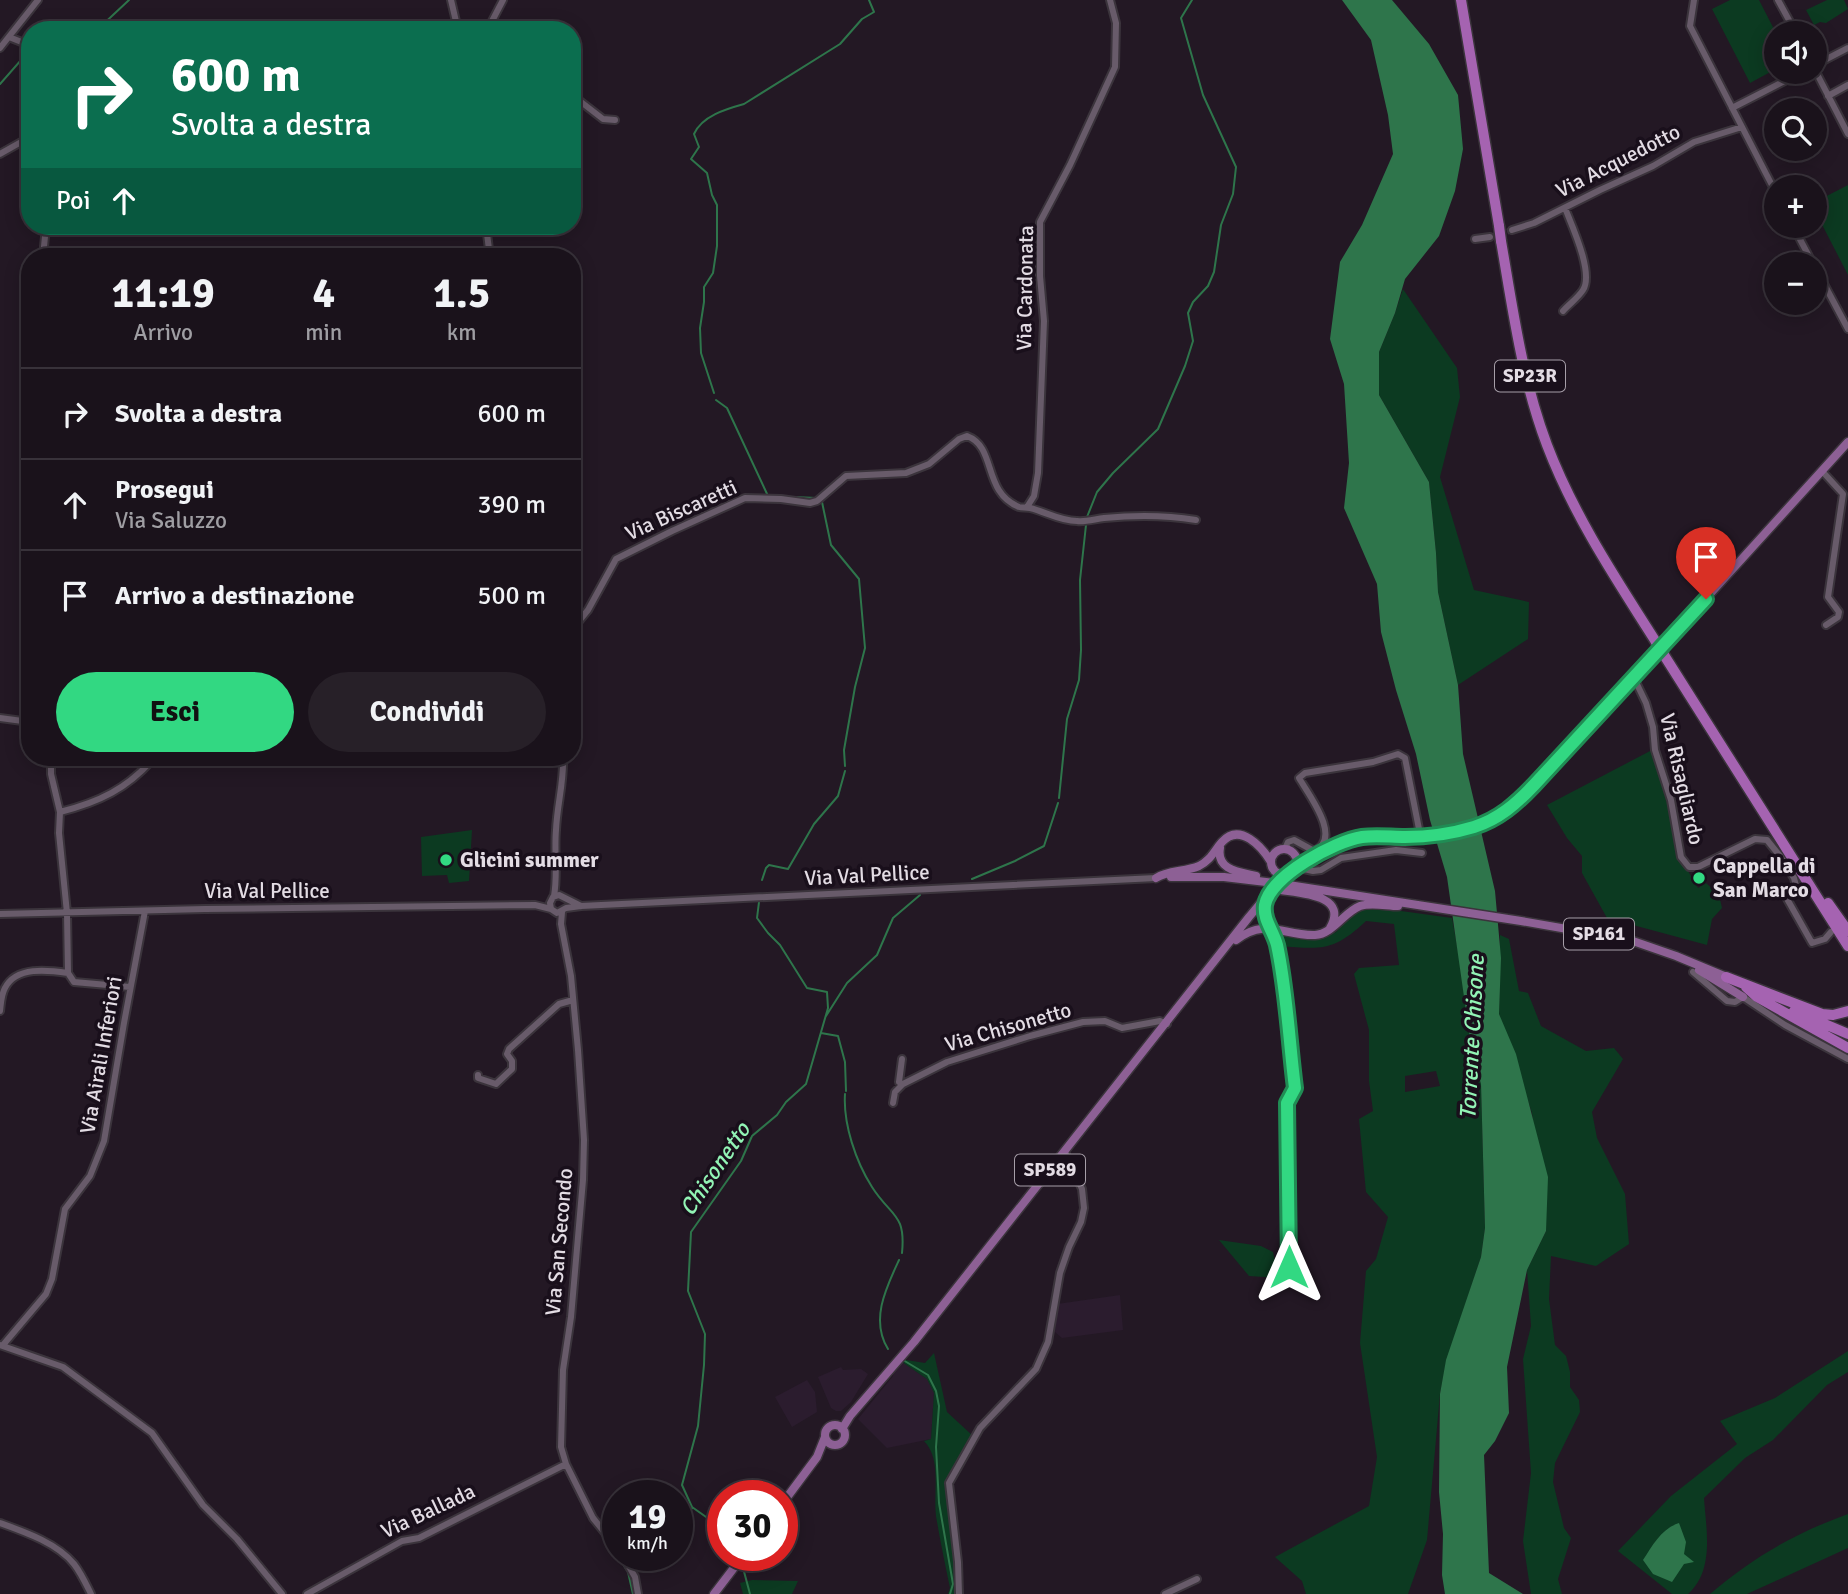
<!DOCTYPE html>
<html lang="it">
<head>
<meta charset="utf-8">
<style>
	body { margin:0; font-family:Signika,sans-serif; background:#272028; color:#f1f3f6; height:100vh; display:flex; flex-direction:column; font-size:26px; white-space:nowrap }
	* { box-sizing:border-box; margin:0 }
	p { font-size:23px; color:#9f9ea3 }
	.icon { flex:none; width:38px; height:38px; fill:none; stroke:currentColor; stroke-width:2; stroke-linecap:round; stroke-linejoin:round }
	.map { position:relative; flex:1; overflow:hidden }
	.details { position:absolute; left:21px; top:248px; width:560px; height:518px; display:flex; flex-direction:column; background:#1a121b; border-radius:28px; box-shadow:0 4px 18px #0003,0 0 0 2px #38323a }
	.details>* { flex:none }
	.guide { position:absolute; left:21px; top:21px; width:560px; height:214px; border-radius:28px; box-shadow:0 4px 18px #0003,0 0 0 2px #38323a; background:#0b6e4f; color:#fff; overflow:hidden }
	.buttons { position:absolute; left:1764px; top:21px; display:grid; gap:14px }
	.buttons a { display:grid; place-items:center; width:63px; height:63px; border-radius:50%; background:#1a121b; box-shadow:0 4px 18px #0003,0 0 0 2px #38323a; font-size:35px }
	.speed { position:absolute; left:602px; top:1480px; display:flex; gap:14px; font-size:35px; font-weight:700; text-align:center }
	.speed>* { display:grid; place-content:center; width:91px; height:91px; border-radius:50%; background:#1a121b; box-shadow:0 4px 18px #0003,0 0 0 2px #38323a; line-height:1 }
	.speed small { font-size:18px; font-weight:400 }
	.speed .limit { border:10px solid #d22; background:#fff; color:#111 }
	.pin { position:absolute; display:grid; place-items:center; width:60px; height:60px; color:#fff; margin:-72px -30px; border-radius:50% 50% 50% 0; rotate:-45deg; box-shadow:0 0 7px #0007 }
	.pin .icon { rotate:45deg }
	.me { position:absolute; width:77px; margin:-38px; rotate:0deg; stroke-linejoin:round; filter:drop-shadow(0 0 5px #0008) }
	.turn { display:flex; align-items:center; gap:24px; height:147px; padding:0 35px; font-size:32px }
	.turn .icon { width:91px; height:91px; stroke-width:2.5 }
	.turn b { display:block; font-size:49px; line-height:60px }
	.then { display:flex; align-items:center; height:66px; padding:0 35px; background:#0003; gap:14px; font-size:26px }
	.eta { display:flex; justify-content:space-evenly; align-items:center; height:119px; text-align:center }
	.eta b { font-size:42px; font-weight:800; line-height:49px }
	.button { display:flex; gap:14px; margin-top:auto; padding:14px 35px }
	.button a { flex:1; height:80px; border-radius:42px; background:#32d882; color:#111; font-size:28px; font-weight:800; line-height:80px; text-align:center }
	.button a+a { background:#272028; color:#f1f3f6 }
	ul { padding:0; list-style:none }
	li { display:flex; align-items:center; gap:21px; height:91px; padding:0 35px; border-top:2px solid #38323a }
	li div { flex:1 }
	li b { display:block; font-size:26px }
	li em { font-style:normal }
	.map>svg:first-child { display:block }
</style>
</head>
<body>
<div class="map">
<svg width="1848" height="1594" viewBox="0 0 1848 1594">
	<rect width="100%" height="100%" fill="#231824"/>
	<path fill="#2b1c2e" d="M1120,1295L1123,1330L1062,1338L1055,1332L1057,1304Z
		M902,1362L927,1379L934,1393L931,1439L887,1448L858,1419L893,1376L894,1370Z
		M841,1367L843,1370L861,1369L868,1374L851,1402L841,1411H836L831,1408L818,1377Z
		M807,1380L815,1392L817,1412L792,1427L775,1397Z"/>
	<path fill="#0c3a21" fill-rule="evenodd" d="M1730,0H1759L1776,33V69L1750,83L1712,9Z
		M1827,0H1844L1848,9L1826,23L1820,22L1814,25L1806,10Z
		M1848,185V275L1815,211V202Z
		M1403,289L1457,368L1460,397L1440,477L1474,590L1529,602L1528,639L1458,685L1438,592L1436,553L1429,482L1379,395V352L1395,313Z
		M1652,750L1672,820L1678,854L1698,888L1706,883L1719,895L1722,908L1712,919L1707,945L1607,918L1582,873V856L1567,838L1547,805Z
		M472,830L469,881L449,883L447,875L422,876L421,837Z
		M1372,907L1452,918L1463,979L1472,1053L1481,1084L1485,1228L1481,1257L1446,1363L1440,1394L1427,1540L1408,1594H1306L1302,1581L1275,1557L1369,1506L1377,1457L1360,1343L1366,1271L1376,1259L1388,1217L1366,1192L1359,1119L1373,1111L1369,1081V1030L1354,974L1359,968L1399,965L1394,924L1366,921C1333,952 1322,949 1279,946L1278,933L1321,939L1336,932L1355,912ZM1436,1071L1440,1086L1405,1092V1076Z
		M1500,935L1509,939L1519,991L1528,993L1541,1026L1586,1051L1614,1048L1623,1059L1592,1112L1597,1138L1625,1194L1629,1244L1596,1266L1551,1256L1549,1299L1555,1345L1566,1356L1570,1372V1387L1579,1400L1580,1412L1555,1463L1553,1482L1564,1528L1571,1538L1558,1579L1562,1594H1531L1523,1541L1531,1473L1523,1359L1531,1326L1527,1270L1546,1231L1532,1113L1499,1014Z
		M1219,1240L1261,1246L1273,1252L1279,1278L1249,1276Z
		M1848,1351V1372L1827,1385L1773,1440L1745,1458L1704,1498C1706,1529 1715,1570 1688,1594H1672L1618,1551L1671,1496L1737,1444L1720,1421L1775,1398Z
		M934,1353L947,1412L973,1436L948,1479L949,1514L956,1563L957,1594H948L950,1588C945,1564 940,1540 936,1516C933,1493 942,1459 924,1441L931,1439L934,1393L927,1379L902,1362L906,1360L925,1363Z
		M1848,1514V1548L1747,1594H1710C1754,1557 1793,1534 1848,1514Z
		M752,1580L798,1581L792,1594H743L740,1583Z"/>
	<path fill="#2e754b" d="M1342,0H1392L1429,44L1458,95L1463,149L1455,191L1439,236L1405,279L1395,313L1379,352V395L1429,482L1436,553L1438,592L1458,685L1463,754L1495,891L1501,958L1499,1014L1516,1054L1548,1177L1546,1231L1527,1270L1507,1367L1509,1413L1495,1441L1484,1455L1489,1573L1523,1594H1445L1442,1575L1443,1534L1439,1492L1440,1394L1446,1360L1481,1257L1485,1228L1481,1084L1472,1053L1447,877L1430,820L1416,754L1396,690L1381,632L1377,584L1344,508L1349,463L1344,384L1330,339L1340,262L1362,225L1393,154L1388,115L1371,40Z
		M1679,1523L1686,1542L1684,1554L1694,1562L1684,1564L1672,1582L1653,1574L1643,1560C1653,1545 1661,1529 1679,1523Z"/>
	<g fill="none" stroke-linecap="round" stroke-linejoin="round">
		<path stroke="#2e754b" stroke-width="2" d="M97,30L129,0
			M0,84L29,51
			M714,393L701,353L700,328L704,302V287L713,273L717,246V205L712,195L707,173L691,159L699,147L694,134C702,116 726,109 744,104L840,44L862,19L874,12L869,0
			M716,400L727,408L768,496L817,498
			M822,502L831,545L859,579L865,648L855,687L844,750L845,766
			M1087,517L1097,492L1113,473L1158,429L1185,366L1193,341L1188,313L1193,302L1208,286L1214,272L1221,225L1233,194L1236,167L1203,95L1181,18L1192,0
			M1059,798L1067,719L1079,680L1081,650L1080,580L1086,525
			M972,879L1015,861L1044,846L1058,803
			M762,880L766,868L769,865L788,869L814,824L838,796L845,771
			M826,1016L847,983L877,955L893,918L920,895
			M821,1033L838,1036L845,1062L846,1091
			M845,1094C843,1124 856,1162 872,1187C891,1217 906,1213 902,1253
			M888,1349C870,1320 886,1288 899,1260
			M903,1360L928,1375L936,1391L939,1406L936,1447L939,1503L953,1584L950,1594
			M677,1520L687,1516L692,1508
			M723,1529L692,1507L682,1485L698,1426L704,1365L705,1334L688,1291L691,1232L741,1161L752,1136L777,1115L786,1102L806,1084L828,1008L827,992L807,988L780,945L768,933L757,918L759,902
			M614,1550L628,1572L633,1594
			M742,1564L750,1594"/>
		<path stroke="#403541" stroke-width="6" stroke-dasharray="6 3" stroke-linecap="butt" d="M1490,237L1512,230"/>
		<g stroke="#3b343c" stroke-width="10">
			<path id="minor" d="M451,0L458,30
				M1694,0L1690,26L1776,193
				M1778,0L1796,33
				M491,23L507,30
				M482,30L491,23L503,0
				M9,37L24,43L30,49
				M0,48L38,0
				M1815,65L1848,48
				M1815,70L1848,134
				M572,95L603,119L615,120
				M1828,96L1848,85
				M1732,108L1802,72
				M0,154L30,137
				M486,226L490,257
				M1793,226L1813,264
				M1512,230L1534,223L1600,190L1653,166L1694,142L1742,127
				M1475,239L1490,237
				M43,257L46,226
				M1815,267L1848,329
				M1563,311C1569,304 1578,298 1583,290C1594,273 1572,226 1565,208
				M1822,471L1843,494L1828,597L1839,612L1838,617L1826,625
				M1027,507L1034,496L1038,473L1044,321L1040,276V222L1070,165L1115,67L1116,23L1110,0
				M572,624L579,621L588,610L616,559L672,531L745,498L781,499L810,503L817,501L846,476L906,473L929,464L959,439L967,436C997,447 982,492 1019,507C1022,508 1026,507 1030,508C1046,512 1060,521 1077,521C1086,522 1095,519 1104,518C1134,515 1166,515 1196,520
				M1634,678L1646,703L1653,727L1655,750L1671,800L1681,857L1689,867H1698L1755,839L1767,840L1780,856L1794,878L1796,886L1787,894L1786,897L1812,943L1825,939L1831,932
				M0,718L30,722
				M60,812C99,802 127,789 154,758
				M1285,849L1288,842L1294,840L1314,851C1343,839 1309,795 1299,778L1305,773L1373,762L1398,754L1405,758L1419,829
				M1295,867L1313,871L1321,870L1341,858L1396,850L1422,853
				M554,896C558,874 554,852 556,830C557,805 564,782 563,758
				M581,906L559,895L553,897L550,903L551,909L557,913L566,908L581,906L1156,878
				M562,912L561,924L571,976L578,1050L584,1140L583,1180L571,1317L563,1370L561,1447L566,1464L593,1518L618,1549
				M0,914L205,909L535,905L551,909
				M1271,928L1277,946L1295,1088L1287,1103L1289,1267
				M1693,972L1727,1001L1735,1002L1743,997L1785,1025L1848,1059
				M68,973L74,982L130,987
				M0,1011C1,1004 1,995 5,988C16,966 48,970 68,973L67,913L59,833L60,812L51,774V758
				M902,1059L899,1082L903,1084
				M478,1075V1078L496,1084L512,1069V1061L507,1054L509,1049L559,1004L573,1000
				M893,1103L895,1092L903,1084L947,1062L1030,1036L1083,1022L1105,1021L1122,1028L1160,1021L1167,1024
				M0,1345L63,1367L152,1433L203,1505L237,1539L282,1594
				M3,1345L46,1294L52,1279L65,1209L90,1176L104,1141L124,1023L145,911
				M0,1523C25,1532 57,1543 74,1564C81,1573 86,1584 91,1594
				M623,1556L635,1577L638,1594
				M307,1594L402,1541L419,1538L566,1464
				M959,1594L958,1562L949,1483L980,1428L1036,1369L1048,1342L1060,1273L1069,1247L1081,1222L1084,1208L1082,1189L1065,1152
				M1165,1594L1197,1579"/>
		</g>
		<g stroke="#3b343c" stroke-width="11">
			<path id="major" d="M1220,848C1216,870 1239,872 1256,876
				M1271 862a13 13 0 1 1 26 0a13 13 0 1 1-26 0Z
				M1295,867L1361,837H1423L1446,834L1476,826L1510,809L1621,692L1848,442
				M1171,877H1224L1266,882
				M1156,878C1168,870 1185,872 1199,866C1211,860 1214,851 1222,842C1240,822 1262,847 1271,862
				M1282,884L1521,921L1630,940L1676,956L1729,978
				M1281,890C1301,893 1349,895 1330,928
				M1267,898L1265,907L1267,923
				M1236,940C1266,917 1283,936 1315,935C1333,934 1344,912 1360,906C1371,902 1387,906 1398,906
				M1699,970L1743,997
				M825 1435a10 10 0 1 1 20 0a10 10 0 1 1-20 0Z
				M842,1429L850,1416L914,1342L1249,917L1285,874
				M782,1504L817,1457L825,1437
				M714,1594L743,1556"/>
		</g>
		<g stroke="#3b343c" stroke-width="13">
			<path id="highway" d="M1461,0L1499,226
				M1501,241C1513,310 1522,379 1547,445C1574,516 1616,579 1656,642
				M1664,655L1848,946
				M1828,903L1848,931
				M1726,977L1822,1014L1833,1015L1848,1011
				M1746,987L1757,997L1848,1048
				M1794,1011L1848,1034"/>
		</g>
		<use href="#minor" stroke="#685b6a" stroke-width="6"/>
		<use href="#major" stroke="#8d6095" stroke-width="8"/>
		<use href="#highway" stroke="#a563b1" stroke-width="10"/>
		<g stroke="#3b343c" stroke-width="11" stroke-linecap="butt">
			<path id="major-bridge" d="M1266,882L1282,884"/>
		</g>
		<g stroke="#3b343c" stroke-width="13" stroke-linecap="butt">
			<path id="highway-bridge" d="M1499,226L1501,241
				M1656,642L1664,655"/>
		</g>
		<use href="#major-bridge" stroke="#8d6095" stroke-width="8"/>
		<use href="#highway-bridge" stroke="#a563b1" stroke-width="10"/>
	</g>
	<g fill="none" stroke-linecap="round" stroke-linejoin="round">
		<g stroke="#208c54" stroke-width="18">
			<path id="route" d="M1289,1267L1287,1103L1295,1088C1289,1041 1287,991 1277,945C1273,930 1263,920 1265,905C1270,876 1335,841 1362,837C1376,835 1391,837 1405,837C1428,837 1451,834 1474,827C1499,819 1516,804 1534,785L1706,599"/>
		</g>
		<use href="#route" stroke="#32d882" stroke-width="12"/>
	</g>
	<g fill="#32d882" stroke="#190f1b" stroke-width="2.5">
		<circle cx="446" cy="860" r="7"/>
		<circle cx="1699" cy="878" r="7"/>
	</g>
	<g text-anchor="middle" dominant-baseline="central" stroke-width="7" stroke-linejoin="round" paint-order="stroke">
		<g fill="#190f1b" stroke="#a69ea8" stroke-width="2">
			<rect x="1495" y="360.5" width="70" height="31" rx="5"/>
			<rect x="1564" y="918.5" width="70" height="31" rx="5"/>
			<rect x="1015" y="1154.5" width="70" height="31" rx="5"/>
		</g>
		<g font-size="19" font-weight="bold" fill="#e3dce4">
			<text x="1530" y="376">SP23R</text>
			<text x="1599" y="934">SP161</text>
			<text x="1050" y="1170">SP589</text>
		</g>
		<g font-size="21" fill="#e3dce4" stroke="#190f1b">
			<text transform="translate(1618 161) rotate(-27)">Via Acquedotto</text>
			<text transform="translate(1025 288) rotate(-89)">Via Cardonata</text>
			<text transform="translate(681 510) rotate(-24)">Via Biscaretti</text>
			<text transform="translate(1682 779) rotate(77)">Via Risagliardo</text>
			<text transform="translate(867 875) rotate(-3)">Via Val Pellice</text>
			<text x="267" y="891">Via Val Pellice</text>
			<text transform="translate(1008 1027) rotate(-16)">Via Chisonetto</text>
			<text transform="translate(101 1055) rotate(-80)">Via Airali Inferiori</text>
			<text transform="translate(559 1242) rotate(-85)">Via San Secondo</text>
			<text transform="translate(428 1511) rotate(-25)">Via Ballada</text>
		</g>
		<g font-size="21" font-weight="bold" fill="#e3dce4" stroke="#190f1b" text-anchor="start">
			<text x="460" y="860">Glicini summer</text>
			<text x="1713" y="866">Cappella di<tspan x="1713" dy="24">San Marco</tspan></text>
		</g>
		<g font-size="23" font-style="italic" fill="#92f4b5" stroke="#190f1b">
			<text transform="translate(1472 1037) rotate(-87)">Torrente Chisone</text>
			<text transform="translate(715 1169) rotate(-56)">Chisonetto</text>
		</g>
	</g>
</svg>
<div class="buttons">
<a><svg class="icon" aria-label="sound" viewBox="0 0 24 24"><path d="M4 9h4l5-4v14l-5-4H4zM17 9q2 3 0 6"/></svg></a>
<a><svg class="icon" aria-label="search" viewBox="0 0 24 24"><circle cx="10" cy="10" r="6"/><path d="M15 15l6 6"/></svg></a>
<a>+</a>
<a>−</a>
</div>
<div class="speed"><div>19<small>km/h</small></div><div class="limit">30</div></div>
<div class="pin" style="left:1706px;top:599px;background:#d93025"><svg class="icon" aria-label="arrive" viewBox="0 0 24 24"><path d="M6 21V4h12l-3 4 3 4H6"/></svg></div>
<svg class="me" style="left:1289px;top:1267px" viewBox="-20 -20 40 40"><path d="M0-17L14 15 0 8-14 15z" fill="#32d882" stroke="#fff" stroke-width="4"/></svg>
<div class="guide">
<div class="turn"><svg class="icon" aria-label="right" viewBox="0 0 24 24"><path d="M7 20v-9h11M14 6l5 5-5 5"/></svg><div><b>600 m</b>Svolta a destra</div></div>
<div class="then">Poi<svg class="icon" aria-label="ahead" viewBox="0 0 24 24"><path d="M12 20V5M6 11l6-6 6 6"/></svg></div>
</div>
<section class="details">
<div class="eta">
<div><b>11:19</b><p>Arrivo</p></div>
<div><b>4</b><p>min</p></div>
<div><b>1.5</b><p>km</p></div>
</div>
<ul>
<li><svg class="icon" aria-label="right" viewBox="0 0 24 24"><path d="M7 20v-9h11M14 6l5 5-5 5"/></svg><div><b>Svolta a destra</b></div><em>600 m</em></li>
<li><svg class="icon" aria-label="ahead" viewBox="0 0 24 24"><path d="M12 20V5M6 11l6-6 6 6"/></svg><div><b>Prosegui</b><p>Via Saluzzo</p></div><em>390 m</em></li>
<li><svg class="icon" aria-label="arrive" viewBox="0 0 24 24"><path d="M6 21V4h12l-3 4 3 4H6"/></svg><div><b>Arrivo a destinazione</b></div><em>500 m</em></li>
</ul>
<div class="button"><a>Esci</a><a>Condividi</a></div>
</section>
</div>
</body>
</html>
